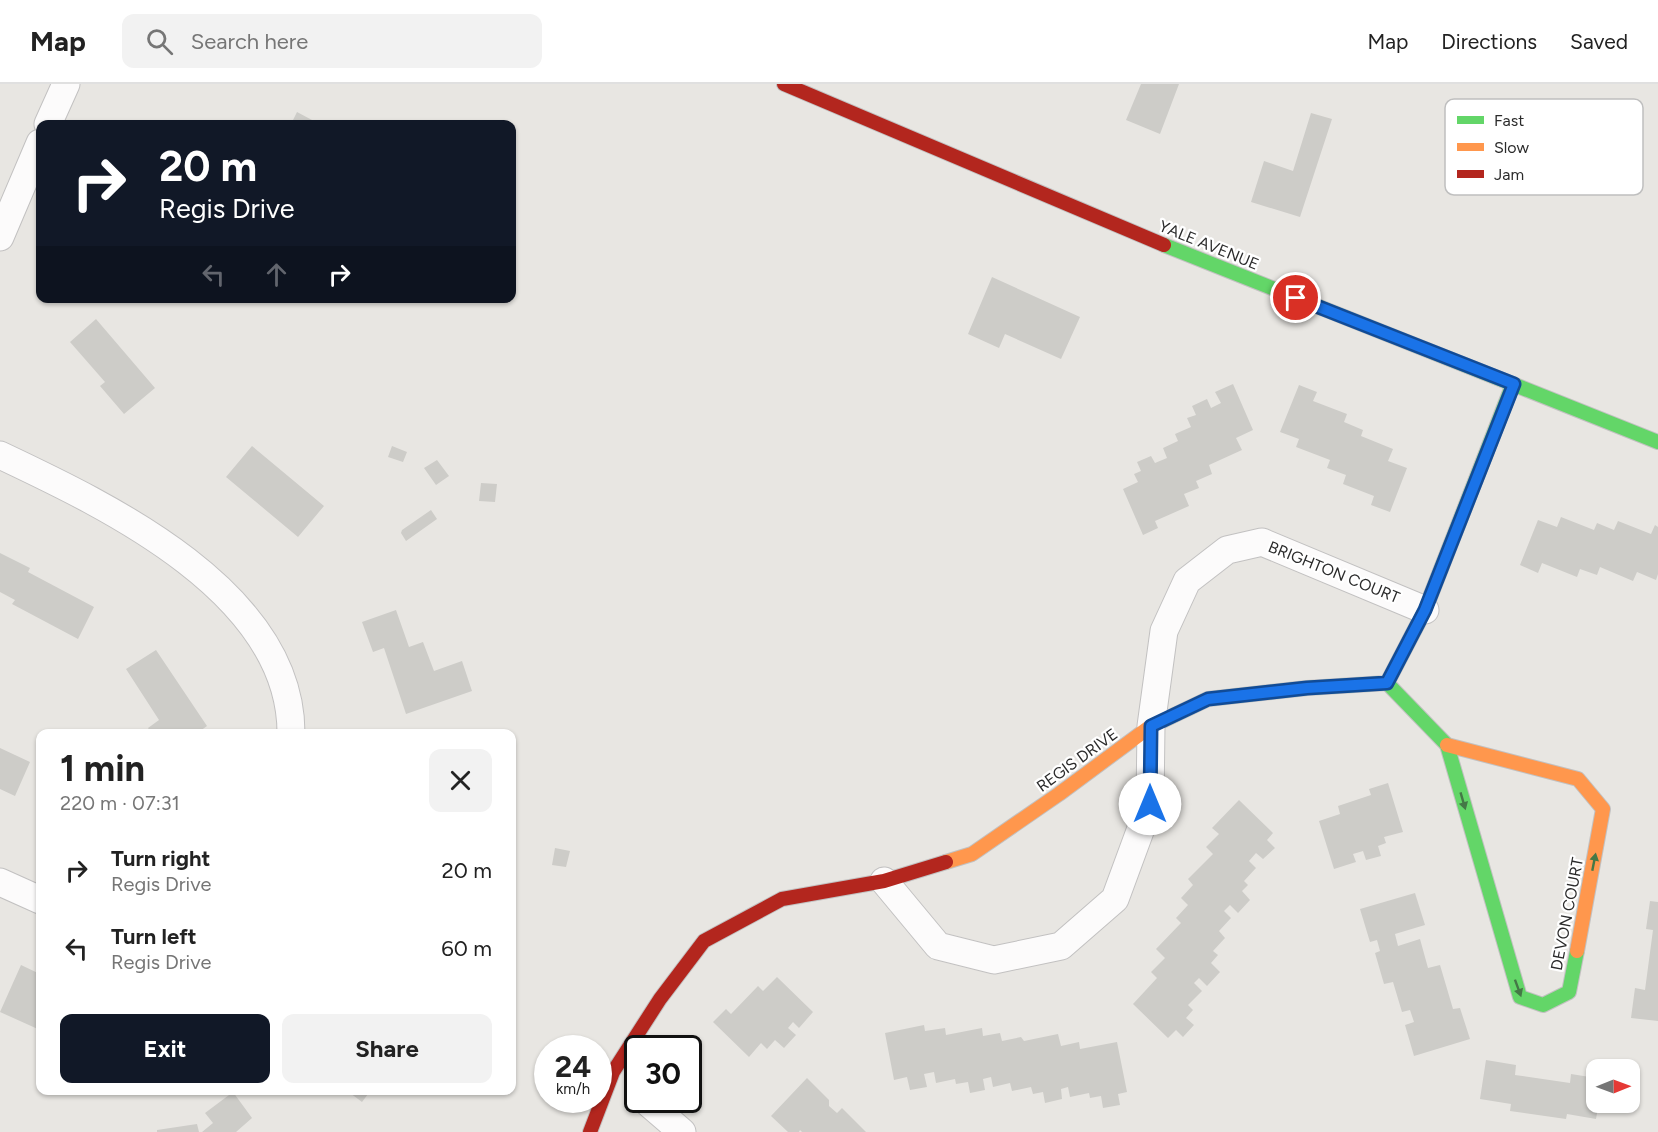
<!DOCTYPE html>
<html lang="en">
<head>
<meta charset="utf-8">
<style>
	body { margin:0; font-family:Figtree,sans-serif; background:#f2f2f2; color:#222; height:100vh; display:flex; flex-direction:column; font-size:22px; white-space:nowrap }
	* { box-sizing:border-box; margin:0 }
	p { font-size:20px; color:#767676 }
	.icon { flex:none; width:33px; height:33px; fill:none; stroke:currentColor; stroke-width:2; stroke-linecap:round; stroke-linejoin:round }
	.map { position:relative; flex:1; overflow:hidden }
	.details { position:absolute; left:36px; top:645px; width:480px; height:366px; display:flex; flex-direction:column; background:#fff; border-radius:12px; box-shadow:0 2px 4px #0004 }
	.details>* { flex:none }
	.top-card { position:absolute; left:36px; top:36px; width:480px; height:183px; border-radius:12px; box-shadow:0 2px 4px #0004; background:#111827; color:#fff; overflow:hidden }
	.needle { width:39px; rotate:89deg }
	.tools { position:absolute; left:1586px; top:975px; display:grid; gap:12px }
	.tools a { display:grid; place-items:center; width:54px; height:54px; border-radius:12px; background:#fff; box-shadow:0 2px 4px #0004; font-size:30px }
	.speed { position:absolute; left:534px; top:951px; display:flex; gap:12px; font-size:30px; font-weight:700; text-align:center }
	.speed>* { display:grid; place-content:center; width:78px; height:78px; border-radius:50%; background:#fff; box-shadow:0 2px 4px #0004; line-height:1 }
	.speed small { font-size:15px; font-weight:400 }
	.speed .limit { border:3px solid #111; border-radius:9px; background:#fff; color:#111 }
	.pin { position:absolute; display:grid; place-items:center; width:51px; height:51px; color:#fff; margin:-26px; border:3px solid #fff; border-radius:50%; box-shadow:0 2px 6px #0007 }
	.me { position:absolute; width:66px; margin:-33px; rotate:0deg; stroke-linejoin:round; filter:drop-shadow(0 0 4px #0008) }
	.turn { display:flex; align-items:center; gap:21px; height:126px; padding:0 24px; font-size:27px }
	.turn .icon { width:78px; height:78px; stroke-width:2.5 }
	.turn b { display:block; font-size:42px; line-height:51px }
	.lanes { display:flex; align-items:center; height:57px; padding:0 24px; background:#0003; justify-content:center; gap:30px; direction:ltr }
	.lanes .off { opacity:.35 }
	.round { display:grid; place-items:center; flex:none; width:63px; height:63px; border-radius:12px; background:#f2f2f2 }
	.headline { display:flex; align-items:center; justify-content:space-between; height:102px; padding:0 24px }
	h1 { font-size:36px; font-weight:700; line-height:45px }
	.button { display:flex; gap:12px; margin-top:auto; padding:12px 24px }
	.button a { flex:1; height:69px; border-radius:12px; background:#111827; color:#fff; font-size:24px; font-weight:700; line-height:69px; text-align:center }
	.button a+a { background:#f2f2f2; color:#222 }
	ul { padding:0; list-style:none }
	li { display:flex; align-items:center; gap:18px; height:78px; padding:0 24px }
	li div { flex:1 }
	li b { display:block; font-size:22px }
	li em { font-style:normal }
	header { display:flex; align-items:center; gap:36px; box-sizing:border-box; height:84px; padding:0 30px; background:#fff; border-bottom:2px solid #e0e0e0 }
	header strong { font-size:28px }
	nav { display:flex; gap:33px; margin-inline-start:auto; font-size:21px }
	.search { width:420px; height:54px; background:#f2f2f2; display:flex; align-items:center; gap:15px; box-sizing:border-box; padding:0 21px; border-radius:12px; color:#767676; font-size:22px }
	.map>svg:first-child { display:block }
</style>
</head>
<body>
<header>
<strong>Map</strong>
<div class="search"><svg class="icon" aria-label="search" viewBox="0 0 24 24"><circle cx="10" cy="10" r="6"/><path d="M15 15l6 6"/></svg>Search here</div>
<nav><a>Map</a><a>Directions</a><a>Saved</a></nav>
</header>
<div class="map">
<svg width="1658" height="1048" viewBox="0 0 1658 1048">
	<rect width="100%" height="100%" fill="#e8e6e2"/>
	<path fill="#cdccc8" d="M1141,0H1179L1160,50L1126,36Z
		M297,28L312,36L310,40H291Z
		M1311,29L1332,35L1300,133L1251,118L1264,77L1293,87Z
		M992,193L1080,233L1061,275L1005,250L999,264L968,250Z
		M96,235L155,304L124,330L100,302L105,298L70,258Z
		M1233,300L1253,346L1236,354L1242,366L1209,381L1212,390L1196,397L1199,404L1184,410L1189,422L1155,437L1158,444L1143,451L1123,405L1138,398L1134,390L1141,387L1137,378L1151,372L1155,379L1167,374L1163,364L1178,357L1175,350L1191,343L1187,334L1196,331L1192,322L1207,315L1211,324L1221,319L1215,308Z
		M1299,301L1317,308L1313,317L1347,330L1344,338L1363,346L1361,352L1393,365L1388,377L1407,384L1390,428L1371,421L1374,412L1343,400L1346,391L1327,384L1330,376L1296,363L1299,355L1280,348Z
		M252,362L324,422L298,453L226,393Z
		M392,362L407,368L403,378L388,373Z
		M437,376L449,392L436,401L424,384Z
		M481,399L497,400L495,418L479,417Z
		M431,426L437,435L406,457L401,449L402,446Z
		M1561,433L1594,446L1597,439L1614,446L1618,437L1651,450L1655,441L1658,443V490L1656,496L1637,488L1633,497L1600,483L1597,491L1580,485L1577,493L1542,479L1538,489L1520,481L1538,436L1557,443Z
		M0,469L30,484L28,488L94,523L78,555L12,520L15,516L0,508Z
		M396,526L409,563L423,558L434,587L462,577L472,607L406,630L384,564L373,568L362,538Z
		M156,566L207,642L196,650H152L148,644L159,636L126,585Z
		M0,664L30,678L15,712L0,705Z
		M1388,699L1403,748L1384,753L1386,759L1378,762L1381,772L1366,776L1363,767L1353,770L1356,778L1334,785L1319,737L1340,730L1338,722L1371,711L1369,705Z
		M1239,716L1273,749L1267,756L1275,764L1263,775L1256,769L1249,777L1256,784L1244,797L1248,801L1242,807L1250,816L1238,829L1230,821L1224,827L1231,834L1219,847L1225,854L1213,867L1218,871L1211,879L1220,888L1207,902L1199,894L1194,899L1202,907L1188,921L1193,926L1186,934L1194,941L1183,953L1176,946L1168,954L1133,920L1157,894L1151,888L1165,874L1156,865L1181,839L1176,834L1188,821L1181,814L1193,801L1188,795L1213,770L1206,763L1219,750L1212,744Z
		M555,764L570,767L566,783L552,781Z
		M1415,809L1425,841L1395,850L1398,862L1420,855L1428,884L1440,881L1453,925L1460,924L1470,955L1414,972L1405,941L1414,938L1410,926L1402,928L1393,898L1384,900L1375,869L1380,867L1377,856L1370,858L1360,825Z
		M1650,817L1658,818V937L1631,934L1635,904L1645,906L1653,846L1646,845Z
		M21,881L40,890V946L0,928Z
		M777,893L813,928L799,944L793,938L788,944L796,951L784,964L775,956L767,965L761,959L749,973L713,938L726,925L731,930L758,902L763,907Z
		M924,941L925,947L945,944L946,951L982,944L983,952L1000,949L1002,957L1021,953L1024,957L1058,950L1061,962L1079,958L1080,965L1117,958L1127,1008L1118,1010L1120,1021L1103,1024L1101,1012L1090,1014L1089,1009L1070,1013L1068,1003L1061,1005L1062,1015L1045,1019L1043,1008L1033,1010L1031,1003L1012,1007L1010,999L993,1003L991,993L983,995L985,1006L970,1009L968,998L956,1000L955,995L936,999L934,988L924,990L927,1003L910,1006L907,993L894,996L885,949Z
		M1486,976L1516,981L1515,991L1570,999L1571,990L1596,994V1018H1599L1596,1035L1567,1030L1566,1035L1510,1027L1511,1020L1480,1015Z
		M807,994L829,1016V1022L837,1029L842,1024L866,1048H802L800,1046L799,1048H788L771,1032Z
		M346,1006H371L362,1018Z
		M233,1008L252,1034L236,1048H202L213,1039L205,1029Z
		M197,1040L199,1048H157V1046Z"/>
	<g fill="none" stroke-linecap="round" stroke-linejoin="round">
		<g stroke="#c2c1c1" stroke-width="29">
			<path id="street" d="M48,40L66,0
				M0,153L40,59
				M0,371C108,422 292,509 291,650
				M884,797L938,862L994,876L1061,862L1115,815L1150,720L1151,642L1164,547L1187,497L1227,466L1262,458L1425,526
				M0,798L40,816
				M645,1016L682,1048"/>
		</g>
		<g stroke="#c2c1c1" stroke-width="16">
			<path id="fast" d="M1164,161L1658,358
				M1387,599L1447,661L1520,913L1543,921L1569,908L1577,867
				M1164,636L1208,615L1307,604L1387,599L1425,526L1513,300"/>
		</g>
		<g stroke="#c2c1c1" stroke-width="16">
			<path id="slow" d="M1447,661L1578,695L1603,725L1577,867
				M946,778L972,770L1059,710L1151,642L1164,636"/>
		</g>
		<g stroke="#c2c1c1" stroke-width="16">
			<path id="jam" d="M784,0L1164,161
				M590,1048L613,988L660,915L704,857L782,815L884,797L946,778"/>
		</g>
		<use href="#street" stroke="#fcfbfb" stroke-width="27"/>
		<use href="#fast" stroke="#63d668" stroke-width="14"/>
		<use href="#slow" stroke="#ff974d" stroke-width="14"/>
		<use href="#jam" stroke="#b3261e" stroke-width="14"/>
	</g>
	<defs><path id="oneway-solid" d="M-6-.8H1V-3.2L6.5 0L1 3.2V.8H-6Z" transform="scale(1.5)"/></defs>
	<g fill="#447846">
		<use href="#oneway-solid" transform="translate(1463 717) rotate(74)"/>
		<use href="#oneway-solid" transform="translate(1594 778) rotate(-79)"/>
		<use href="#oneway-solid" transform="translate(1518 904) rotate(70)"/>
	</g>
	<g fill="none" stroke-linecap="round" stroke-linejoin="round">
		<g stroke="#114b97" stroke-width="15">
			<path id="route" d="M1150,720L1151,642L1208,615L1307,604L1387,599L1425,526L1514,300L1296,214"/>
		</g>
		<use href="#route" stroke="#1a73e8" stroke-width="10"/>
	</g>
	<g text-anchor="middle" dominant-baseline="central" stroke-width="4.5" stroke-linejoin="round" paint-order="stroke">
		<g font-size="16" fill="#2b2b2b" stroke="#fff">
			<text transform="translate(1209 161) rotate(22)">YALE AVENUE</text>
			<text transform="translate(1334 488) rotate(22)">BRIGHTON COURT</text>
			<text transform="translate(1077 676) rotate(-36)">REGIS DRIVE</text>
			<text transform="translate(1567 830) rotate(-79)">DEVON COURT</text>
		</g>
	</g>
	<rect x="1445" y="15" width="198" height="96" rx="9" fill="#fff" stroke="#bfbfbf" stroke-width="1.5"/>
	<rect x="1457" y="32" width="27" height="8" fill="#63d668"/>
	<rect x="1457" y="59" width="27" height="8" fill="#ff974d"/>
	<rect x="1457" y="86" width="27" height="8" fill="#b3261e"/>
	<g font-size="16" fill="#2b2b2b">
		<text x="1494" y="42">Fast</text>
		<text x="1494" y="69">Slow</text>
		<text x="1494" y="96">Jam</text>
	</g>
</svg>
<div class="tools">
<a><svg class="needle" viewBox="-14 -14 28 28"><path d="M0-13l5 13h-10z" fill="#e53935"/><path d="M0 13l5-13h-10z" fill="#767676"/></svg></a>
</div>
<div class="speed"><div>24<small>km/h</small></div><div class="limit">30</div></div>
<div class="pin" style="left:1296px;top:214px;background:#d93025"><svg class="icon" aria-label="arrive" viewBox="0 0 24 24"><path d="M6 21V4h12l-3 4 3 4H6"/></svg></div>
<svg class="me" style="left:1150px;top:720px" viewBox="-20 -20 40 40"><circle r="19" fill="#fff"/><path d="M0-13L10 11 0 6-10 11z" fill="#1a73e8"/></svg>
<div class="top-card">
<div class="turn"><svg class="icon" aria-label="right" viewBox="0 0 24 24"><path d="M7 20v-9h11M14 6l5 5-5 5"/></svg><div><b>20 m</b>Regis Drive</div></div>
<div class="lanes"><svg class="icon off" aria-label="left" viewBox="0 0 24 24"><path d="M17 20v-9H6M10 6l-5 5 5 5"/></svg><svg class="icon off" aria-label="ahead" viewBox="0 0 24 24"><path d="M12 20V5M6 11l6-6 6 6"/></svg><svg class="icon" aria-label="right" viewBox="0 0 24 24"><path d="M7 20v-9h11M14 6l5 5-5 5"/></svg></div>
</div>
<section class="details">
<div class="headline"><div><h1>1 min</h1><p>220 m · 07:31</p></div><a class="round"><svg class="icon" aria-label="close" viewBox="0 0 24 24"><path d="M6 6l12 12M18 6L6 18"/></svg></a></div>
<ul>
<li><svg class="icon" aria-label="right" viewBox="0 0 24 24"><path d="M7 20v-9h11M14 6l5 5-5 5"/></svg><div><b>Turn right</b><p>Regis Drive</p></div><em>20 m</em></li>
<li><svg class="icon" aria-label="left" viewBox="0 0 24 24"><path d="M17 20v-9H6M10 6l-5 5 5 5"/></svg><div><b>Turn left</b><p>Regis Drive</p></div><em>60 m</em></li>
</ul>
<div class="button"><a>Exit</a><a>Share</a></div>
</section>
</div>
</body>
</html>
